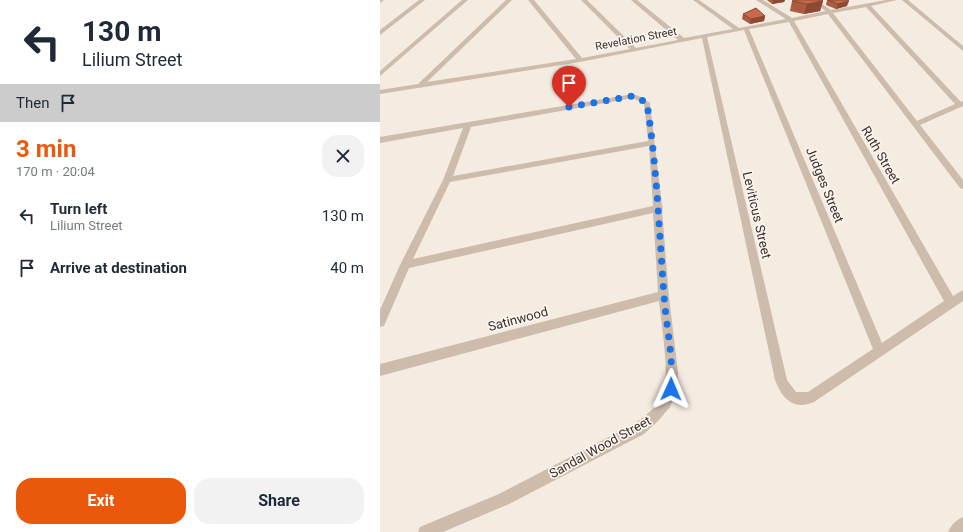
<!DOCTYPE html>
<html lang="en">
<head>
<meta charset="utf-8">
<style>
	body { margin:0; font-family:Roboto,sans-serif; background:#f2f2f3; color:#1f2937; height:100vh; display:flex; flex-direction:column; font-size:15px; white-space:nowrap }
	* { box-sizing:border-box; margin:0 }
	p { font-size:13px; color:#747a83 }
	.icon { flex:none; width:22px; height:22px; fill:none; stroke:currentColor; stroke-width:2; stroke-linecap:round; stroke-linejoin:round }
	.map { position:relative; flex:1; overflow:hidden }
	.panel { display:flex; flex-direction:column; background:#fff; width:380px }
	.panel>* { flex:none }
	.guide { background:#fff; color:#1f2937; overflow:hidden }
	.pin { position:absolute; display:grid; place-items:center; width:34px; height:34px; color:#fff; margin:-41px -17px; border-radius:50% 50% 50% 0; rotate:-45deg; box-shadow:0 0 4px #0007 }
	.pin .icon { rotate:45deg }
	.me { position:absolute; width:44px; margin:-22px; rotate:1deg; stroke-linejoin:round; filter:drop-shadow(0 0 3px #0008) }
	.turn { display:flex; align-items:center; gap:14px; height:84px; padding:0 16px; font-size:18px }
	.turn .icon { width:52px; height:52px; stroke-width:2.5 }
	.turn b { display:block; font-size:28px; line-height:34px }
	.then { display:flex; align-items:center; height:38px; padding:0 16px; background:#0003; gap:8px; font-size:15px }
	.round { display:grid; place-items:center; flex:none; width:42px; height:42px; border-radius:16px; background:#f2f2f3 }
	.summary { display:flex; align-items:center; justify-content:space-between; height:68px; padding:0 16px }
	h1 { font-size:24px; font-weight:700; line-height:30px; color:#ea580c }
	.action { display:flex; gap:8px; margin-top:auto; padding:8px 16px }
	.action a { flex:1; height:46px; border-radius:16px; background:#ea580c; color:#fff; font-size:16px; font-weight:700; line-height:46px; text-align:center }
	.action a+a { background:#f2f2f3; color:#1f2937 }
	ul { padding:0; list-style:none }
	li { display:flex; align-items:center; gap:12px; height:52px; padding:0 16px }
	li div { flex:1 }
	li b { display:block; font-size:15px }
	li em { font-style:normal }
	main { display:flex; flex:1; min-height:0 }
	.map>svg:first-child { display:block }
</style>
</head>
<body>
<main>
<section class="panel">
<div class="guide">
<div class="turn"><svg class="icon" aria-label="left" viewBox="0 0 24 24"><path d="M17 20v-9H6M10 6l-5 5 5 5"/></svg><div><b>130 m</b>Lilium Street</div></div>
<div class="then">Then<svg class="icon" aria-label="arrive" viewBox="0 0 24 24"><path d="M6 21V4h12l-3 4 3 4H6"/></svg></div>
</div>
<div class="summary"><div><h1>3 min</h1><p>170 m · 20:04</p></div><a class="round"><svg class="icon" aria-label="close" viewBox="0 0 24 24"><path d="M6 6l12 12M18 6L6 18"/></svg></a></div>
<ul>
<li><svg class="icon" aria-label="left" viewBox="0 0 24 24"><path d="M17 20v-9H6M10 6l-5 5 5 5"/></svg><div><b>Turn left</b><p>Lilium Street</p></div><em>130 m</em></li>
<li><svg class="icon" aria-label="arrive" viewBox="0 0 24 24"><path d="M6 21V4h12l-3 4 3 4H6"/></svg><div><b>Arrive at destination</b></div><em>40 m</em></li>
</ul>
<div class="action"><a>Exit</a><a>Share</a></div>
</section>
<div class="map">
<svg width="583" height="532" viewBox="0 0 583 532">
	<rect width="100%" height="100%" fill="#f4ebe1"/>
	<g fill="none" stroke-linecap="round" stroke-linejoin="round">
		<path fill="#cdbbac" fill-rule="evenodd" d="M0,0H4L0,3Z
			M39,0H45L0,35V30Z
			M82,0H88L0,76V71Z
			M126,0H132L47,82L196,59L148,0H154L202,58L250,49L201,0H207L256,48L298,40L251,0H257L304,38L353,29L313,0H319L359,28L406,19L376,0H383L412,18L446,11L429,0H436L451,10L506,0H517L491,6L581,102L583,101V106L540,125L583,180V189L580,188L448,14L414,21L573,296L583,290V301L434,402C413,411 402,398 395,380L322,38L200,62L0,94V90L38,84ZM486,7L575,104L537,121L453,13ZM409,22L564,301L502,343L369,29ZM364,30L493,349L428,392H416L407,380L327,37Z
			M522,0H528L583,46V51Z
			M253,94L261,97L270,103L282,205L283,208L282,210L289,297L298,372L297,390L290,407L278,421L264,434L129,504L63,532H38L40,527L119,494L254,424C265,416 278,407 284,393C290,377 281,321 279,301L0,376V364L278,292L273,213L29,268L4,326L0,327V310L20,265L63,180L83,128L0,143V137ZM253,98L264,104L268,141L73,176L91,127ZM269,146L273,206L33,259L70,182Z
			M583,517V532H568C571,525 576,520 583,517Z"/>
	</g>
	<path fill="#ac5a40" d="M387,0H405L404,2L392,4Z
		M447,0H467V6L456,9L446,5Z
		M412,1H443L440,11L424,14L410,11Z
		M363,14L385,16L384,21L370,24L362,19Z"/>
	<path fill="#8c4a34" d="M393,0H405L404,2L392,4Z
		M443,1L440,11L424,14L427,4Z
		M469,1L467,6L456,9L458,4Z
		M385,16L384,21L370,24L371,19Z"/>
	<path fill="#c8694b" stroke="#8c4a34" d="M416,0H442L443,1L427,4L412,1Z
		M448,0H467L469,1L458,4Z
		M376,8L385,16L371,19L363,14Z"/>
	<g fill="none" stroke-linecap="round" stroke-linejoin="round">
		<path stroke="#1a73e8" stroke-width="7" stroke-dasharray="0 12.6" d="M189,107L253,96L259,98L267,104C277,167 279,231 284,295C286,326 294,358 291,389"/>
	</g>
	<g text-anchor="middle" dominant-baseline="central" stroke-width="3.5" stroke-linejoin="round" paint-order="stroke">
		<g font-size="11" fill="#3b302b" stroke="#fbf5ee">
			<text transform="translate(256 39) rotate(-11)">Revelation Street</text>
		</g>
		<g font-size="13" fill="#3b302b" stroke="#fbf5ee">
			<text transform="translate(501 155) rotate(60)">Ruth Street</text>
			<text transform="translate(445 185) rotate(68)">Judges Street</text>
			<text transform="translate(377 215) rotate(77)">Leviticus Street</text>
			<text transform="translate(138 319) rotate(-15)">Satinwood</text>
			<text transform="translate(220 447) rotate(-29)">Sandal Wood Street</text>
		</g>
	</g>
</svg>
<div class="pin" style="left:189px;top:107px;background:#d93025"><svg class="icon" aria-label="arrive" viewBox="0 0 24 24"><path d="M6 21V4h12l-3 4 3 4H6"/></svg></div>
<svg class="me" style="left:291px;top:389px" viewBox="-20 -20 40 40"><path d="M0-17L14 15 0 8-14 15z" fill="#1a73e8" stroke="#fff" stroke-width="4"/></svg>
</div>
</main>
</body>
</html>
